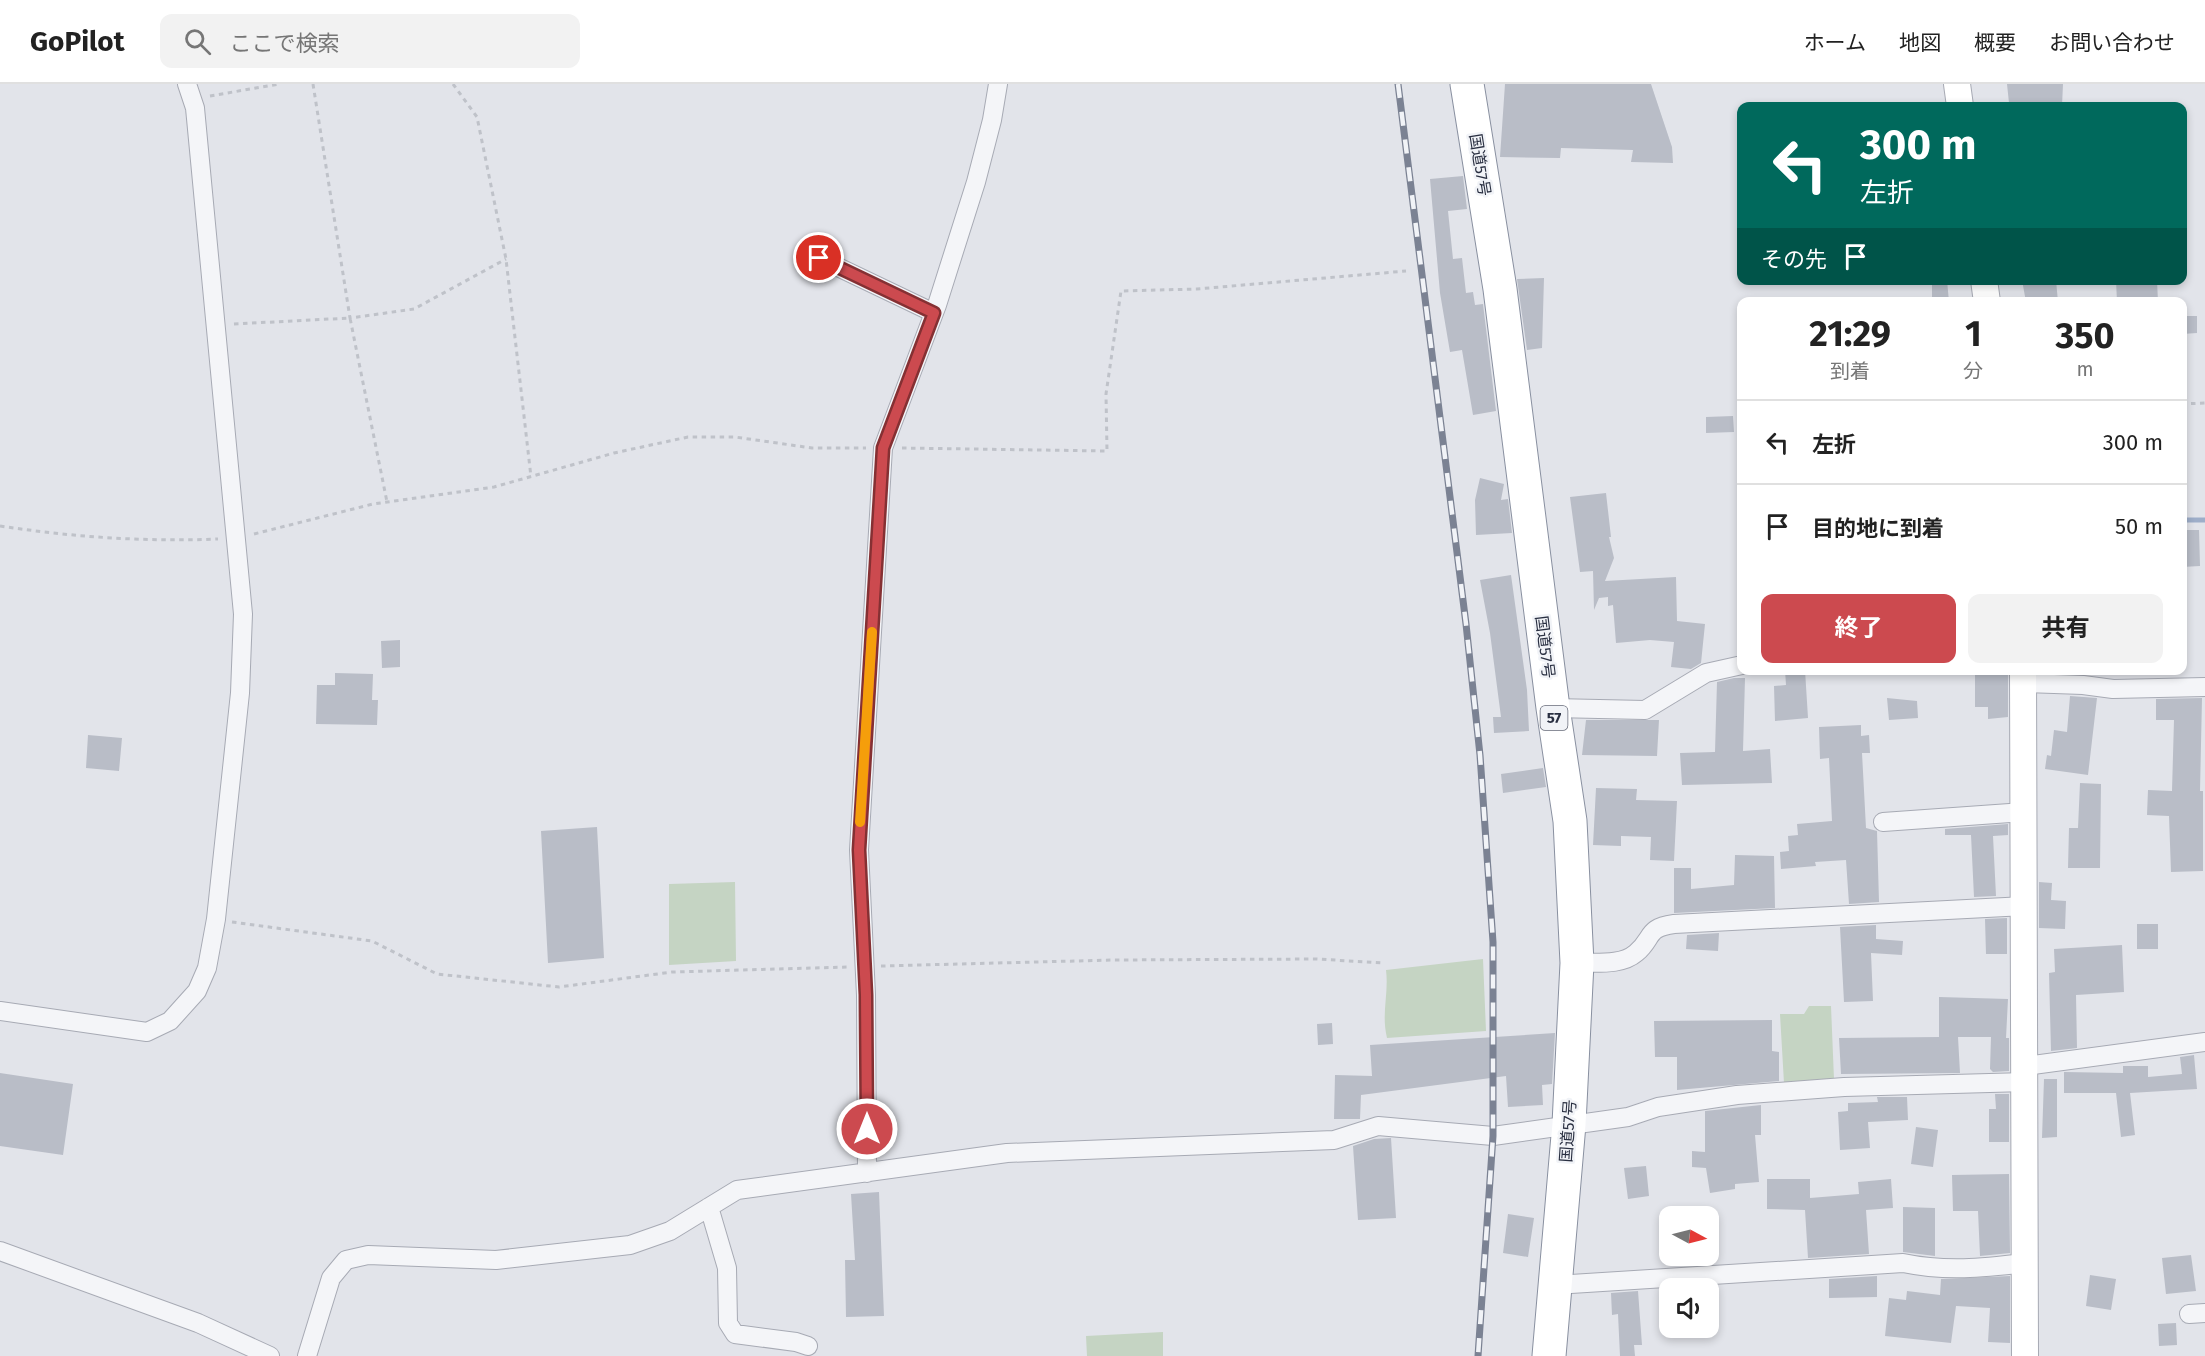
<!DOCTYPE html>
<html lang="ja">
<head>
<meta charset="utf-8">
<style>
	body { margin:0; font-family:"Fira Sans","Noto Sans JP",sans-serif; background:#f2f2f2; color:#222; height:100vh; display:flex; flex-direction:column; font-size:22px; white-space:nowrap }
	* { box-sizing:border-box; margin:0 }
	p { font-size:20px; color:#767676 }
	.icon { flex:none; width:33px; height:33px; fill:none; stroke:currentColor; stroke-width:2; stroke-linecap:round; stroke-linejoin:round }
	.map { position:relative; flex:1; overflow:hidden }
	.sheet { position:absolute; left:1737px; top:213px; width:450px; height:378px; display:flex; flex-direction:column; background:#fff; border-radius:12px; box-shadow:0 3px 9px #0003 }
	.sheet>* { flex:none }
	.banner { position:absolute; left:1737px; top:18px; width:450px; height:183px; border-radius:12px; box-shadow:0 3px 9px #0003; background:#00695c; color:#fff; overflow:hidden }
	.needle { width:39px; rotate:97deg }
	.tools { position:absolute; left:1659px; top:1122px; display:grid; gap:12px }
	.tools a { display:grid; place-items:center; width:60px; height:60px; border-radius:12px; background:#fff; box-shadow:0 3px 9px #0003; font-size:30px }
	.pin { position:absolute; display:grid; place-items:center; width:51px; height:51px; color:#fff; margin:-26px; border:3px solid #fff; border-radius:50%; box-shadow:0 2px 6px #0007 }
	.me { position:absolute; width:66px; margin:-33px; rotate:0deg; stroke-linejoin:round; filter:drop-shadow(0 0 4px #0008) }
	.turn { display:flex; align-items:center; gap:21px; height:126px; padding:0 24px; font-size:27px }
	.turn .icon { width:78px; height:78px; stroke-width:2.5 }
	.turn b { display:block; font-size:42px; line-height:51px }
	.then { display:flex; align-items:center; height:57px; padding:0 24px; background:#0003; gap:12px; font-size:22px }
	.eta { display:flex; justify-content:space-evenly; align-items:center; height:102px; text-align:center }
	.eta b { font-size:36px; font-weight:700; line-height:42px }
	.cta { display:flex; gap:12px; margin-top:auto; padding:12px 24px }
	.cta a { flex:1; height:69px; border-radius:12px; background:#cc4a4f; color:#fff; font-size:24px; font-weight:700; line-height:69px; text-align:center }
	.cta a+a { background:#f2f2f2; color:#222 }
	ul { padding:0; list-style:none }
	li { display:flex; align-items:center; gap:18px; height:84px; padding:0 24px; border-top:2px solid #e0e0e0 }
	li div { flex:1 }
	li b { display:block; font-size:22px }
	li em { font-style:normal }
	header { display:flex; align-items:center; gap:36px; box-sizing:border-box; height:84px; padding:0 30px; background:#fff; border-bottom:2px solid #e0e0e0 }
	header strong { font-size:28px }
	nav { display:flex; gap:33px; margin-inline-start:auto; font-size:21px }
	.search { width:420px; height:54px; background:#f2f2f2; display:flex; align-items:center; gap:15px; box-sizing:border-box; padding:0 21px; border-radius:12px; color:#767676; font-size:22px }
	.map>svg:first-child { display:block }
</style>
</head>
<body>
<header>
<strong>GoPilot</strong>
<div class="search"><svg class="icon" aria-label="search" viewBox="0 0 24 24"><circle cx="10" cy="10" r="6"/><path d="M15 15l6 6"/></svg>ここで検索</div>
<nav><a>ホーム</a><a>地図</a><a>概要</a><a>お問い合わせ</a></nav>
</header>
<div class="map">
<svg width="2205" height="1272" viewBox="0 0 2205 1272">
	<rect width="100%" height="100%" fill="#e2e4ea"/>
	<path fill="#c5d4c3" d="M735,798L736,877L669,881V800Z
		M1483,875L1486,947L1387,954C1381,929 1389,910 1386,886Z
		M1809,922H1831L1834,995L1784,999L1780,930H1804Z
		M1163,1248V1272H1087L1086,1252Z"/>
	<g fill="none" stroke-linecap="round" stroke-linejoin="round">
		<path stroke="#9eaec9" stroke-width="5" d="M2182,436H2205"/>
	</g>
	<path fill="#b9bdc7" d="M1505,0H1651L1672,63L1673,79L1631,78L1633,66L1561,64L1560,74L1500,73Z
		M2007,0H2063L2062,22L2009,19Z
		M1463,92L1467,125L1448,127L1453,175L1462,174L1466,209L1473,208L1475,221L1483,220L1496,327L1473,331L1462,266L1450,268L1440,209L1430,95Z
		M1544,194L1542,264L1527,266L1517,195Z
		M1932,196H1947L1949,218H1932Z
		M2022,196H2056L2058,218H2026Z
		M2116,196H2157L2158,218H2117Z
		M2182,232H2197V249L2182,250Z
		M1733,332L1734,348L1706,349V333Z
		M1480,394L1504,400L1501,416L1508,415L1512,449L1476,451L1475,416Z
		M1606,409L1611,453H1609L1614,474L1605,497L1676,493L1677,537L1705,540L1701,579L1691,585L1671,583L1674,558L1650,556L1616,559L1613,521L1608,522V513L1599,514L1594,526L1593,487L1580,488L1570,413Z
		M2182,446H2199L2200,482L2182,483Z
		M1511,491L1527,606L1529,647L1494,649L1493,633H1501L1490,549L1480,496Z
		M400,556V583L382,584L381,557Z
		M1785,586H1805L1808,634L1775,637L1774,602L1786,601Z
		M1975,586H2008V633L1988,635V623H1975Z
		M335,589L373,590L372,616H378L377,641L316,640L317,601H335Z
		M1734,594H1745L1743,667L1770,665L1772,699L1682,701L1680,669L1715,668L1717,598Z
		M2070,612L2097,614L2088,691L2045,685L2047,671L2051,672L2054,646L2067,648Z
		M1887,614L1917,617L1918,634L1889,636Z
		M2202,614L2200,707H2203V787L2171,788L2169,732L2147,731L2148,706L2172,707L2174,636H2156V615Z
		M1586,636H1659L1657,672L1582,671Z
		M1861,641V652L1869,651L1870,669H1862L1866,744L1877,747L1879,818L1849,820L1846,776L1815,778L1816,782L1781,785L1780,768L1789,767L1788,752L1798,751L1797,740L1832,737L1829,674L1820,675L1819,643Z
		M88,651L122,654L119,687L86,684Z
		M1543,684L1546,703L1503,709L1501,690Z
		M2080,699L2101,700L2100,784H2068L2069,744H2078Z
		M1596,704L1637,705L1636,716L1677,717L1674,777L1650,776L1651,753L1621,752V762L1593,761Z
		M2008,740V751L1993,752L1996,812L1974,813L1971,751H1945V745Z
		M597,743L604,874L548,879L541,747Z
		M1735,771L1774,772L1775,824L1674,829V784H1691V805L1734,801Z
		M2039,798L2052,799L2051,816L2066,817L2065,845L2039,844Z
		M2007,834V870H1986L1985,835Z
		M2137,840H2158V865H2137Z
		M1876,841V855L1903,857L1902,871L1871,869L1873,917L1844,918L1840,843Z
		M1719,849L1718,867L1686,865L1687,851Z
		M2122,861L2124,908L2076,911L2077,964L2051,967L2049,889L2055,888L2054,865Z
		M1939,913L2008,915L2006,954H2009V987L1993,988L1990,985L1991,953H1958L1960,989L1841,990L1839,954L1939,953Z
		M1772,936V967L1779,968V997L1677,1006V973H1655L1654,937Z
		M1332,939L1333,960L1318,961L1317,940Z
		M1555,949L1552,1000L1542,1001L1543,1021L1508,1023L1506,992L1361,1011L1360,1035H1334L1335,991L1372,992L1370,961Z
		M2194,971L2197,1005L2130,1009L2135,1051L2121,1053L2116,1009H2064V988L2123,989V982H2148V993L2182,990L2180,973Z
		M0,989L73,1000L63,1071L0,1062Z
		M2044,995H2057V1053L2042,1054Z
		M1995,1010H2009V1058H1989V1025H1996Z
		M1877,1013H1907L1908,1036L1868,1038L1870,1064L1840,1066L1838,1028L1848,1027V1019L1878,1018Z
		M1761,1021V1051H1755L1759,1098L1735,1100V1105L1710,1109L1706,1084L1692,1083V1067L1705,1068V1027Z
		M1916,1043L1938,1046L1933,1083L1911,1080Z
		M1391,1054L1396,1134L1358,1136L1353,1062L1374,1055Z
		M1646,1082L1649,1112L1628,1115L1624,1084Z
		M2009,1090L2010,1169L1980,1172L1978,1127H1953L1952,1091Z
		M1767,1095H1810V1114L1859,1110L1858,1098L1891,1095L1893,1124L1866,1126L1869,1170L1808,1174L1805,1126L1767,1125Z
		M879,1108L884,1232L846,1233L845,1176H855L851,1110Z
		M1903,1123L1935,1124V1172L1903,1168Z
		M1508,1130L1534,1134L1528,1173L1503,1169Z
		M2191,1171L2196,1207L2166,1210L2162,1174Z
		M2090,1191L2116,1195L2111,1226L2086,1222Z
		M1877,1192V1213L1829,1214V1195Z
		M2010,1192V1259L1988,1258L1990,1224L1956,1222L1951,1259L1885,1252L1889,1214L1906,1216L1907,1207L1940,1211L1941,1195Z
		M1638,1207L1642,1261H1634L1635,1272H1620L1618,1230L1612,1231L1611,1209Z
		M2176,1239L2177,1261L2159,1262L2158,1240Z"/>
	<g fill="none" stroke-linecap="round" stroke-linejoin="round">
		<g stroke="#a7aab4" stroke-width="20">
			<path id="street" d="M819,174L934,229
				M2023,599L2083,601L2113,605L2205,603
				M1553,624L1645,626L1706,589L1742,581
				M1883,738L2024,728
				M1577,879C1595,878 1621,882 1636,869C1654,854 1645,844 1674,840L2025,822
				M0,927L147,948L170,937L197,907L207,884L216,835L240,609L243,530L195,24L187,0
				M2026,982L2205,958
				M867,1089L866,911L859,766L883,364L937,221L976,98L992,36L998,0
				M709,1123L727,1184L728,1239L735,1250L796,1258L808,1262
				M0,1167L198,1239L270,1272
				M1555,1201L1903,1179C1946,1188 1982,1184 2025,1179
				M2189,1230L2205,1229
				M307,1272L331,1194L346,1176L368,1171L496,1176L630,1161L670,1147L737,1106L1007,1069L1334,1056L1378,1042L1493,1052L1628,1033L1658,1023L1737,1011L1844,1003L2026,998"/>
		</g>
		<g stroke="#a7aab4" stroke-width="28">
			<path id="secondary" d="M1957,0L1960,22
				M1984,196L1987,218
				M2023,586L2025,1272"/>
		</g>
		<g stroke="#8990a0" stroke-width="35">
			<path id="highway" d="M1467,0L1500,205L1553,624L1570,737L1577,879L1569,1040L1549,1272"/>
		</g>
		<path stroke="#bfc2c9" stroke-width="3" stroke-dasharray="4.5 4.5" stroke-linecap="butt" d="M313,0L350,234L414,225L506,175
			M453,0L477,33L506,175L531,393
			M210,12L279,0
			M234,240L350,234L387,418
			M2182,320L2205,319
			M902,364L1107,367L1106,310L1121,207L1197,205L1406,187
			M0,442C73,453 144,458 218,455
			M254,450L373,420L494,403L614,369L688,353H735L812,364H866
			M232,838L372,857L437,890L559,903L672,888L848,883
			M881,882L1114,876L1317,875L1383,879"/>
		<use href="#street" stroke="#f4f5f8" stroke-width="18"/>
		<use href="#secondary" stroke="#fff" stroke-width="26"/>
		<use href="#highway" stroke="#fff" stroke-width="33"/>
		<g stroke="#7b8293" stroke-width="7">
			<path id="rail" d="M1398,0L1466,540L1480,671L1493,858V1052L1478,1272"/>
		</g>
		<use href="#rail" stroke="#f1f3f7" stroke-width="4.5" stroke-dasharray="14" stroke-linecap="butt"/>
	</g>
	<g fill="none" stroke-linecap="round" stroke-linejoin="round">
		<g stroke="#853033" stroke-width="15">
			<path id="route" d="M819,174L934,229L883,364L859,766L866,911L867,1045"/>
		</g>
		<use href="#route" stroke="#cc4a4f" stroke-width="10"/>
		<path stroke="#f59e0b" stroke-width="10" d="M860,738L872,548"/>
	</g>
	<g text-anchor="middle" dominant-baseline="central" stroke-width="5" stroke-linejoin="round" paint-order="stroke">
		<rect fill="#f1f3f7" stroke="#666a78" stroke-width="1.5" x="1540.5" y="622" width="27" height="24" rx="4.5"/>
		<g font-size="15" font-weight="bold" fill="#2a3042">
			<text x="1554" y="634">57</text>
		</g>
		<g font-size="16" fill="#2a3042" stroke="#f1f3f7">
			<text transform="translate(1480 81) rotate(81)">国道57号</text>
			<text transform="translate(1545 563) rotate(83)">国道57号</text>
			<text transform="translate(1568 1047) rotate(-86)">国道57号</text>
		</g>
	</g>
</svg>
<div class="tools">
<a><svg class="needle" viewBox="-14 -14 28 28"><path d="M0-13l5 13h-10z" fill="#e53935"/><path d="M0 13l5-13h-10z" fill="#767676"/></svg></a>
<a><svg class="icon" aria-label="sound" viewBox="0 0 24 24"><path d="M4 9h4l5-4v14l-5-4H4zM17 9q2 3 0 6"/></svg></a>
</div>
<div class="pin" style="left:819px;top:174px;background:#d93025"><svg class="icon" aria-label="arrive" viewBox="0 0 24 24"><path d="M6 21V4h12l-3 4 3 4H6"/></svg></div>
<svg class="me" style="left:867px;top:1045px" viewBox="-20 -20 40 40"><circle r="17" fill="#cc4a4f" stroke="#fff" stroke-width="3"/><path d="M0-11L8 9 0 5-8 9z" fill="#fff"/></svg>
<div class="banner">
<div class="turn"><svg class="icon" aria-label="left" viewBox="0 0 24 24"><path d="M17 20v-9H6M10 6l-5 5 5 5"/></svg><div><b>300 m</b>左折</div></div>
<div class="then">その先<svg class="icon" aria-label="arrive" viewBox="0 0 24 24"><path d="M6 21V4h12l-3 4 3 4H6"/></svg></div>
</div>
<section class="sheet">
<div class="eta">
<div><b>21:29</b><p>到着</p></div>
<div><b>1</b><p>分</p></div>
<div><b>350</b><p>m</p></div>
</div>
<ul>
<li><svg class="icon" aria-label="left" viewBox="0 0 24 24"><path d="M17 20v-9H6M10 6l-5 5 5 5"/></svg><div><b>左折</b></div><em>300 m</em></li>
<li><svg class="icon" aria-label="arrive" viewBox="0 0 24 24"><path d="M6 21V4h12l-3 4 3 4H6"/></svg><div><b>目的地に到着</b></div><em>50 m</em></li>
</ul>
<div class="cta"><a>終了</a><a>共有</a></div>
</section>
</div>
</body>
</html>
